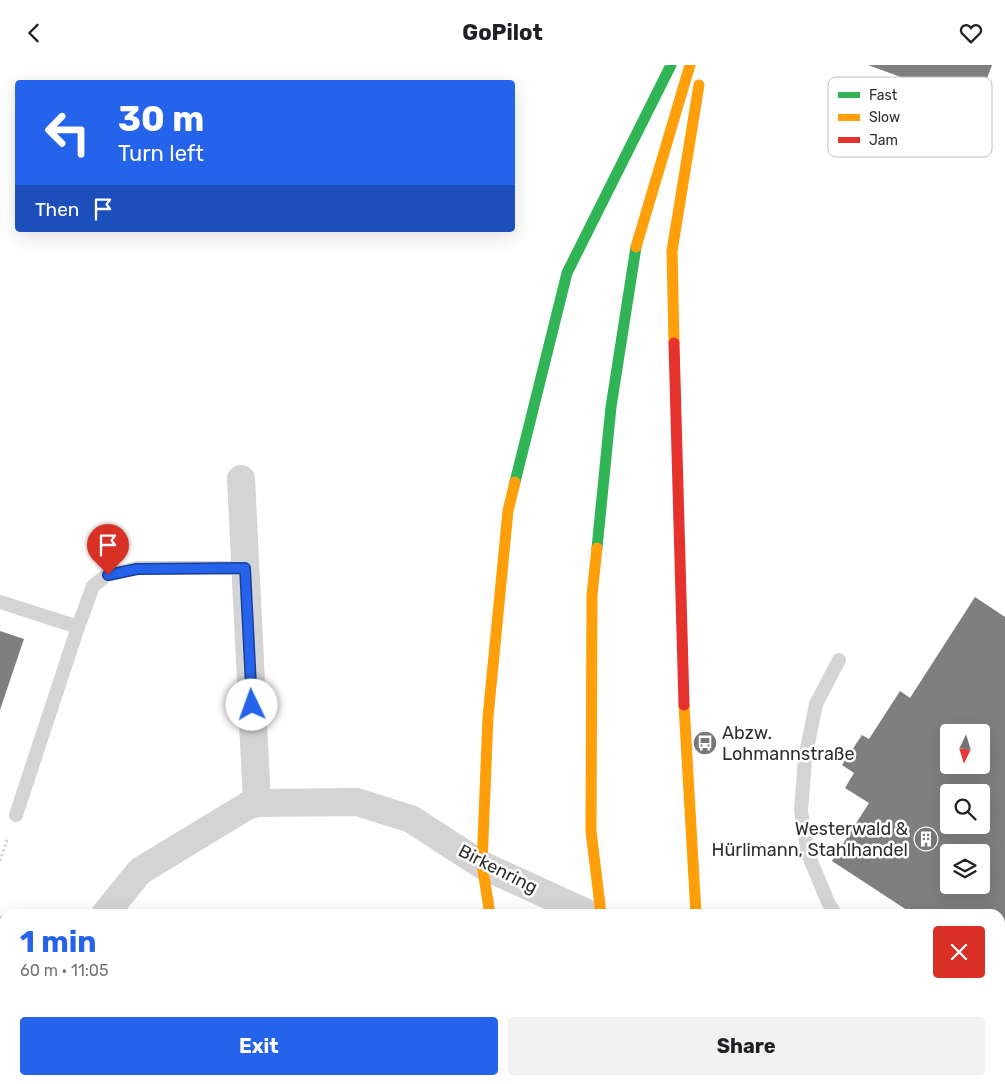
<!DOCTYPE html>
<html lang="en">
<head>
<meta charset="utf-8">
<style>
	body { margin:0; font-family:Rubik,sans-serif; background:#f2f2f2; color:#202124; height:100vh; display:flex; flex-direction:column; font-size:19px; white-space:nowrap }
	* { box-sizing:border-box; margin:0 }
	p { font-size:16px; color:#757577 }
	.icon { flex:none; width:28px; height:28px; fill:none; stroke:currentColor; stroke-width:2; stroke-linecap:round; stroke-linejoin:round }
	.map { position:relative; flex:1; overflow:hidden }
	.panel { position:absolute; left:0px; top:844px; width:1005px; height:176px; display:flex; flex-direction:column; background:#fff; border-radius:15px 15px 0 0; box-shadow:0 5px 20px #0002 }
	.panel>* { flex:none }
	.hud { position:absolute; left:15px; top:15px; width:500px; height:152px; border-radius:5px; box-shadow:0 5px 20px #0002; background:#2563eb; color:#fff; overflow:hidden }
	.needle { width:32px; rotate:184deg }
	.buttons { position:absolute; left:940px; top:659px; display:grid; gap:10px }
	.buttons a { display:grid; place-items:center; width:50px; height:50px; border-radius:5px; background:#fff; box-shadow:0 5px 20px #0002; font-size:25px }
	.pin { position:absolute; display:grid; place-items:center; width:42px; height:42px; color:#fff; margin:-51px -21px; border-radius:50% 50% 50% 0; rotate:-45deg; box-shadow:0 0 5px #0007 }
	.pin .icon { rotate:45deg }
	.me { position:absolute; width:55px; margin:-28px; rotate:357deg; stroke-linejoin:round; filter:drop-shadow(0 0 4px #0008) }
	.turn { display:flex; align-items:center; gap:18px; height:105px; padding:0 20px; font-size:22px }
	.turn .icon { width:65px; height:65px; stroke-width:2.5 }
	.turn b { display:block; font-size:35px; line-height:42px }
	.then { display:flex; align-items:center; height:48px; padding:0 20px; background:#0003; gap:10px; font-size:19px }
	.round { display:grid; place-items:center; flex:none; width:52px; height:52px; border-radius:5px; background:#f2f2f2 }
	.summary { display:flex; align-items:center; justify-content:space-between; height:85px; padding:0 20px }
	h1 { font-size:30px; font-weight:700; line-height:38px; color:#2563eb }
	.primary-button { display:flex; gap:10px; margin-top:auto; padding:10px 20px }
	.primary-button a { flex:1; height:58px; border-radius:5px; background:#2563eb; color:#fff; font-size:20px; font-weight:700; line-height:58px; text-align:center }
	.primary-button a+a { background:#f2f2f2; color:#202124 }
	header { display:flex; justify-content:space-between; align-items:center; height:65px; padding:0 20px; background:#fff; font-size:22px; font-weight:700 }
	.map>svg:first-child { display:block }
</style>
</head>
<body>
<header><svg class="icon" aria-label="back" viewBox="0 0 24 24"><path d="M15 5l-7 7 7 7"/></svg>GoPilot<svg class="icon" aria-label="heart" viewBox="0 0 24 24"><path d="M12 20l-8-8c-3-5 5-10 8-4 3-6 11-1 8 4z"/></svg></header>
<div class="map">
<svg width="1005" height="1019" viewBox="0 0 1005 1019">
	<rect width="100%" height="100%" fill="#fff"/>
	<path fill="#7f7f7f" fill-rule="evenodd" d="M868,0H992L977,40Z
		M975,532L1005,552V908L1000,904V849H913L832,796L869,738L845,723L854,708L842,700L862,670L869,674L900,626L910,633ZM949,668H981V700H949ZM949,728H981V760H949ZM949,788H981V820H949Z
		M0,566L24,574L0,645Z"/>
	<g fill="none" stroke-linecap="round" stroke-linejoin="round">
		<path stroke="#d4d4d4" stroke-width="3" stroke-dasharray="2.5 2.5" stroke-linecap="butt" d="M0,796L8,772
			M0,852L5,853"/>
		<path stroke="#d4d4d4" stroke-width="14" d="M0,537L78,562
			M16,750L78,562L93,521L107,510L137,503H245
			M835,849L828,837L808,789L801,746L805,694L816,639L839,595
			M1000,914L1005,918
			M0,917L5,919"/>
		<path stroke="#d4d4d4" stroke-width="28" d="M241,414L257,738
			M105,849L140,806L247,741L257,738L357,737L411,754L482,800L589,849
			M954,1015L963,1019
			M65,1019V1015"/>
		<path stroke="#30b455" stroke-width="11" d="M515,417L567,208L671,0
			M597,483L611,342L636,182"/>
		<path stroke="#ff9f0a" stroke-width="11" d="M636,182L690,0
			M674,278L672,186L699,20
			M597,483L592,530L591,766L601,849
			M684,640L696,849
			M490,849L482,800L488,652L508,446L515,417
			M525,1015L527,1019"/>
		<path stroke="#e5322d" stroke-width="11" d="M674,278L684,640
			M624,1015V1019
			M709,1015V1019"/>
	</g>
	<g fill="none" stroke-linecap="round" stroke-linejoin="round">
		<g stroke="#184099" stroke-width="12">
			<path id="route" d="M108,510L137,504L245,503L252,640"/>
		</g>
		<use href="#route" stroke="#2563eb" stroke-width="9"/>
	</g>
	<defs>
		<g id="bus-disc" transform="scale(1.25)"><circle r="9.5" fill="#787878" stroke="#fff"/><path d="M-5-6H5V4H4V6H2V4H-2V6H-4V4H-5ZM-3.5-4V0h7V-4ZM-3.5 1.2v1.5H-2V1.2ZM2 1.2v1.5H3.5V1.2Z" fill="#fff"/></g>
		<g id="building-disc" transform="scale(1.25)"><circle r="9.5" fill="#787878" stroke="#fff"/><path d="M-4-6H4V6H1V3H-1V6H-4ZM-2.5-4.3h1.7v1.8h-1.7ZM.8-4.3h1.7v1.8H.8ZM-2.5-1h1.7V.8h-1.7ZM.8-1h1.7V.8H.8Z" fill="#fff"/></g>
	</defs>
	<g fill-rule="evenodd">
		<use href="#bus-disc" x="705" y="678"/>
		<use href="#building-disc" x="926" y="774"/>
	</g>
	<g text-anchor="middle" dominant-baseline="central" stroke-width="5" stroke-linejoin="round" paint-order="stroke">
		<g font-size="18" fill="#2f2f2f" stroke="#fff" text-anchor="start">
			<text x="722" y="668">Abzw.<tspan x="722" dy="21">Lohmannstraße</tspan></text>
			<text x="908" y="764" text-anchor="end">Westerwald &amp;<tspan x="908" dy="21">Hürlimann, Stahlhandel</tspan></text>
		</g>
		<g font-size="18" fill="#2f2f2f" stroke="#fff">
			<text transform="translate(498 804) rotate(27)">Birkenring</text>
		</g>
	</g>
	<rect x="828" y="12" width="164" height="80" rx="8" fill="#fff" stroke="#c1c1c1" stroke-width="1"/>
	<rect x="838" y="27" width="22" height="6" fill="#30b455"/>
	<rect x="838" y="49" width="22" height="7" fill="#ff9f0a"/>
	<rect x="838" y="72" width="22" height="6" fill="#e5322d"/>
	<g font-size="14" fill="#2f2f2f">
		<text x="869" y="35">Fast</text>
		<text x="869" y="57">Slow</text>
		<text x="869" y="80">Jam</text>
	</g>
</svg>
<div class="buttons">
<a><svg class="needle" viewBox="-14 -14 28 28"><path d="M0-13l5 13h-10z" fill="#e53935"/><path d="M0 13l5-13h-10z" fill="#757577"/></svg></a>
<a><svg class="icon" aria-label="search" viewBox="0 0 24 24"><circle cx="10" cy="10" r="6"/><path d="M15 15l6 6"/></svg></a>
<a><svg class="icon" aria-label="layers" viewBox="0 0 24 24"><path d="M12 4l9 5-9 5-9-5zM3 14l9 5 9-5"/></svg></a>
</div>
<div class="pin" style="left:108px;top:510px;background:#d93025"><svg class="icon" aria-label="arrive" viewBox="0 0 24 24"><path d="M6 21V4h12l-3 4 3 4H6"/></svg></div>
<svg class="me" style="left:252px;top:640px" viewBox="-20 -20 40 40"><circle r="19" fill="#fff"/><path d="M0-13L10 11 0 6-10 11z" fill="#2563eb"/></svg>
<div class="hud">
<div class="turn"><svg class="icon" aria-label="left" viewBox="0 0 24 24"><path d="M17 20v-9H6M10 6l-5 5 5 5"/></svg><div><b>30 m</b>Turn left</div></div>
<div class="then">Then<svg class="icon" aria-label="arrive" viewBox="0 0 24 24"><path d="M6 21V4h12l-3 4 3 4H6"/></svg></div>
</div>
<section class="panel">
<div class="summary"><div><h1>1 min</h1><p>60 m · 11:05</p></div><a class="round" style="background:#d93025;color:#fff"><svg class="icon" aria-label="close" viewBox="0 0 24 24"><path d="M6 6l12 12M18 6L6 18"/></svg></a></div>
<div class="primary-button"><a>Exit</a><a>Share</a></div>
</section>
</div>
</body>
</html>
